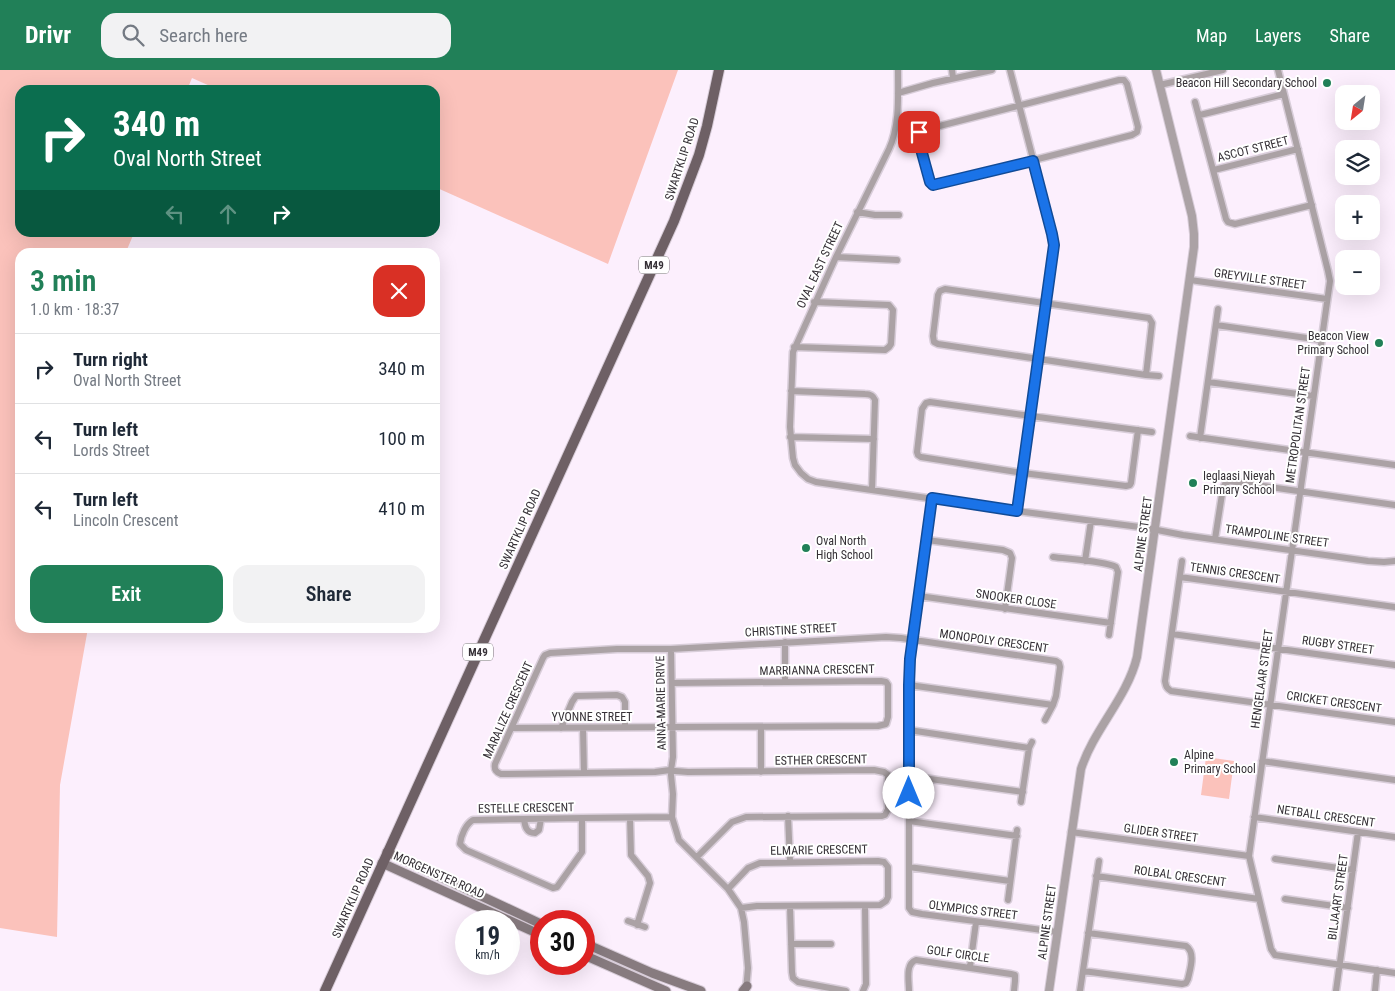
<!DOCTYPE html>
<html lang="en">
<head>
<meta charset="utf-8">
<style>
	body { margin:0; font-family:"Roboto Condensed",sans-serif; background:#f2f2f3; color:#1f2937; height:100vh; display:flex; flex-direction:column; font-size:19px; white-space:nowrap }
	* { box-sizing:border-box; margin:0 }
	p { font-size:16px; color:#747a83 }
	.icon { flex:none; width:28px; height:28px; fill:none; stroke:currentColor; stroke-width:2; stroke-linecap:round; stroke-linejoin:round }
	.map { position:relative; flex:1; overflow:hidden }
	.details { position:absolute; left:15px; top:178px; width:425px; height:385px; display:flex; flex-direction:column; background:#fff; border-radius:15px; box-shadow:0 5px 20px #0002 }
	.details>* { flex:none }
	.guide { position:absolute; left:15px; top:15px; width:425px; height:152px; border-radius:15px; box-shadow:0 5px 20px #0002; background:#0b6e4f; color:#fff; overflow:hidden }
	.needle { width:32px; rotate:210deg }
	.fabs { position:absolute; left:1335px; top:15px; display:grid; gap:10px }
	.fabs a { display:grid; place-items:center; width:45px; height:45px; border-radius:10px; background:#fff; box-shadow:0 5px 20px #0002; font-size:25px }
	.speed { position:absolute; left:455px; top:840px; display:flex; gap:10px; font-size:25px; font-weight:700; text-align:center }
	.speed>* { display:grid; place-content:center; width:65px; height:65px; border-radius:50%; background:#fff; box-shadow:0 5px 20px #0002; line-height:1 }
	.speed small { font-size:12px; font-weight:400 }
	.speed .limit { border:8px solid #d22; background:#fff; color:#111 }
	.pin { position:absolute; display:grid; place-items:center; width:42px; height:42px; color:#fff; margin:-21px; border-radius:10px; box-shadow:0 2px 8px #0006 }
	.me { position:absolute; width:55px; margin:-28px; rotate:0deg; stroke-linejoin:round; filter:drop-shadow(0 0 4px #0008) }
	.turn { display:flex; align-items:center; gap:18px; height:105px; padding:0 15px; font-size:22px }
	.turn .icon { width:65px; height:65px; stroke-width:2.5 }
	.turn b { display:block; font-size:35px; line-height:42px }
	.lanes { display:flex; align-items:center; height:48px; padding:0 15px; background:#0003; justify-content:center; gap:25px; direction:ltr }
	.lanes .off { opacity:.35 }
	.round { display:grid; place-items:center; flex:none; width:52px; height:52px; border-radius:15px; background:#f2f2f3 }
	.head { display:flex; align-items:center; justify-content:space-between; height:85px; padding:0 15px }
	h1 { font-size:30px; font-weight:600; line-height:38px; color:#218058 }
	.primary-button { display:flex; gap:10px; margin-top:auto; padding:10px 15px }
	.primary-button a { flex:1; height:58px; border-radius:15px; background:#218058; color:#fff; font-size:20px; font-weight:600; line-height:58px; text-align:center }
	.primary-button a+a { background:#f2f2f3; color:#1f2937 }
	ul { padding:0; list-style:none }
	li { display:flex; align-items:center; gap:15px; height:70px; padding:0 15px; border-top:1px solid #e0e1e3 }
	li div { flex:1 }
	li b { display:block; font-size:19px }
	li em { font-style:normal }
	header { display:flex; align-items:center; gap:30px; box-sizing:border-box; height:70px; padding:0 25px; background:#218058; color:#fff }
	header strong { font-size:24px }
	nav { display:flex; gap:28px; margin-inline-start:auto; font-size:18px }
	.search { width:350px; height:45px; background:#f2f2f3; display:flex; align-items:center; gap:12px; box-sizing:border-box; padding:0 18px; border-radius:15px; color:#747a83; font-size:19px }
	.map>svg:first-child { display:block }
</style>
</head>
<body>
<header>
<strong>Drivr</strong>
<div class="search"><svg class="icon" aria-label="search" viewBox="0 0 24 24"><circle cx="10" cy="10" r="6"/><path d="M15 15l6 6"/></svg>Search here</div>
<nav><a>Map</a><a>Layers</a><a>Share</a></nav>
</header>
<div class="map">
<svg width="1395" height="921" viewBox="0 0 1395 921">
	<rect width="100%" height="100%" fill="#fceffd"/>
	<path fill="#fbc2bb" d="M0,0H678L608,194L435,117V20H219L192,8L187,20H20V162L134,163L126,182H20V558H88L60,715L57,867L0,858Z
		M1206,687L1234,691L1229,729L1201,725Z"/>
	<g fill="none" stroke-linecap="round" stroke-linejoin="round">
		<g stroke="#d8cdd9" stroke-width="9">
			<path id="minor" d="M898,0C898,26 900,55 889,79L836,187L793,282L790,357L793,388L795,395L801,403L808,409L816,412L1017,441L1147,458L1183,465L1368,491L1384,492L1395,491
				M952,0L953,8
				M1010,0L1054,170L1046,233L1017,441
				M1278,0L1328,201L1330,211L1249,786L1271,879L1275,885L1395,903
				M1119,10H1124L1127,14L1138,57L1137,62L1132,65L936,115H933L930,112L918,67L920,61Z
				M1160,15L1223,0
				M898,23L933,13L992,0
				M1195,32L1226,149L1228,152L1235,154L1312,135
				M1200,45L1284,24
				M1214,100L1298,79
				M857,142L875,145H899
				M836,187L897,190
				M1190,210L1327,229
				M1216,255L1321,270
				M794,277L885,280L889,277L891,274L893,240L889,235L814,232
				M1146,305L1152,253L1149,248L945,219L940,221L938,225L933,266L934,272L938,274L1146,305L1159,306
				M1208,312L1313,326
				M791,321L865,324C870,324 873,325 875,330L872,420
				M1138,360L1131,413L1130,415L1126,416L1023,403L921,387L918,385L917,382L922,339L926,333L930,332L1031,346L1053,349L1152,362
				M1190,366L1395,395
				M790,367L874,369
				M1200,368L1218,239
				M932,428L912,571L909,615V838L912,842L922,844L1057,862
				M1215,469L1223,418L1225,414L1229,411L1395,435
				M927,470L1003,480L1010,483L1012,488L1005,539
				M1053,487C1068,489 1105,491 1116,497L1118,502L1109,565
				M1085,491L1091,451
				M1182,491L1165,611C1166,616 1166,618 1171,621L1395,652
				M1180,507L1395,537
				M919,526L1111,553
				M1172,564L1395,595
				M785,572V612
				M909,615L1053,635
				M761,657V702
				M512,658L878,656L886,654L888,647V615L886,612L881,611L672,613
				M561,658L572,632L576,626L617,625L622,627L625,632V657
				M583,658L584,703
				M909,660L1029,678
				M1262,691L1395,710
				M670,700L655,702L501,704C496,702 494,700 495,694L543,588L545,585L550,583L617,579H671L886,567L901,568L1056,591L1059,593L1060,597L1056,626L1053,635L1045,650
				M671,700L673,687L671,579
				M675,701L688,702L874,700L884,702L888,705V739L885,745L882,746L746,747L732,752L697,787
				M671,705L673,724L672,747L679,770L728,819L741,838L744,852L748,898L746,920
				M909,706L1023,722
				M1021,732L1029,678L1032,672
				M788,746L790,791
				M1254,747L1395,767
				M582,748L473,750C466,754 461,765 460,774L466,780L553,818L557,817L582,782V748L672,747
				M630,748L631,785L648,806L650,813L637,855
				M524,749C525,756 526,763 535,763L539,760L541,749
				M909,751L1017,766
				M1071,762L1249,786
				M1275,789L1353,800
				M909,797L1010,811
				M1096,806L1259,829
				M728,819L748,798L760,793L878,791L884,792L888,797V827L886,831L880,835L757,836L741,838
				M1285,829L1348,838
				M1008,830L1017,760
				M790,836L792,902L793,908L798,912L846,921
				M628,851L645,857
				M791,874H831
				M970,897L976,852
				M1083,901L1182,914L1186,913L1188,909C1190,899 1196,883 1186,876L1088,863
				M863,921L866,914L865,836
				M909,921C909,911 905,894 916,890L1011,904L1015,905V911L1014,921
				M1080,921L1099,791
				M1336,921L1358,762
				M1375,921L1377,900"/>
		</g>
		<g stroke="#d8cdd9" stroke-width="10">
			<path id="tertiary" d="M1049,921L1081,699C1094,659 1127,628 1137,587L1194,177V164L1192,146L1156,0"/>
		</g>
		<g stroke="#d8cdd9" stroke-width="11">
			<path id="secondary" d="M387,782L541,854
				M382,793L541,865
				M584,873L652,903L701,921
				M584,885L666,921
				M743,921L747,916"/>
		</g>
		<g stroke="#d8cdd9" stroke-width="12">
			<path id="primary" d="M325,921L674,151L699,85L707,56L719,0"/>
		</g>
		<use href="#minor" stroke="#aba2a5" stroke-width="6"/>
		<use href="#tertiary" stroke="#aba2a5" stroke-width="8"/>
		<use href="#secondary" stroke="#877b7f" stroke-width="9"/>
		<use href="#primary" stroke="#6e6065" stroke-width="10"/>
	</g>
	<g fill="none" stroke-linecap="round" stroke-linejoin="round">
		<g stroke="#114b97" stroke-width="12">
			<path id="route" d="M909,723V615L910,589L932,428L1017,441L1054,175L1052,164L1033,91L933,115L930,112L919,72L918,65L919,62"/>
		</g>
		<use href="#route" stroke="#1a73e8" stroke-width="9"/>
	</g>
	<g fill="#218058" stroke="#fff" stroke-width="2">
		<circle cx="1327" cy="13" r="5"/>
		<circle cx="1379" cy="273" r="5"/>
		<circle cx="1193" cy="413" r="5"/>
		<circle cx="806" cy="478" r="5"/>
		<circle cx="1174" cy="692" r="5"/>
	</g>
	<g text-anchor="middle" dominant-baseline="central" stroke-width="4" stroke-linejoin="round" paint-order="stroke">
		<g fill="#fff" stroke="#726e72" stroke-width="1">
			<rect x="639" y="186.5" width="30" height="17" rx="4"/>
			<rect x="463" y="573.5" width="30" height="17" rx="4"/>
		</g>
		<g font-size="11" font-weight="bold" fill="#353036">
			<text x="654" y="195">M49</text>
			<text x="478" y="582">M49</text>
		</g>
		<g font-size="12" fill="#353036" stroke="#fff" text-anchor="start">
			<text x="1317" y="13" text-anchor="end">Beacon Hill Secondary School</text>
			<text x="1369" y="266" text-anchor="end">Beacon View<tspan x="1369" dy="14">Primary School</tspan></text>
			<text x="1203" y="406">Ieglaasi Nieyah<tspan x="1203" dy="14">Primary School</tspan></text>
			<text x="816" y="471">Oval North<tspan x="816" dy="14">High School</tspan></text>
			<text x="1184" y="685">Alpine<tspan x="1184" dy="14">Primary School</tspan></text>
		</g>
		<g font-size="12" fill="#353036" stroke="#fff">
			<text transform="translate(1253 79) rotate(-14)">ASCOT STREET</text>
			<text transform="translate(682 89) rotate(-72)">SWARTKLIP ROAD</text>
			<text transform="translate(820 195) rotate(-65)">OVAL EAST STREET</text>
			<text transform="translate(1260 209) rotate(8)">GREYVILLE STREET</text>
			<text transform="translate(1298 355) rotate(-82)">METROPOLITAN STREET</text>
			<text transform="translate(520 459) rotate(-66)">SWARTKLIP ROAD</text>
			<text transform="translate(1143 464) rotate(-82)">ALPINE STREET</text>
			<text transform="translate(1277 466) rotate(8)">TRAMPOLINE STREET</text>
			<text transform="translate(1235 503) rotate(8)">TENNIS CRESCENT</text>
			<text transform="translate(1016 529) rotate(8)">SNOOKER CLOSE</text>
			<text transform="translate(791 560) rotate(-3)">CHRISTINE STREET</text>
			<text transform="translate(994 571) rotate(8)">MONOPOLY CRESCENT</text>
			<text transform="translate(1338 575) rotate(8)">RUGBY STREET</text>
			<text transform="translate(817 600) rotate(-1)">MARRIANNA CRESCENT</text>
			<text transform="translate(1262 609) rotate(-82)">HENGELAAR STREET</text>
			<text transform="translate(1334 632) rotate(8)">CRICKET CRESCENT</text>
			<text transform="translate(661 633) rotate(-91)">ANNA-MARIE DRIVE</text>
			<text transform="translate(508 640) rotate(-66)">MARALIZE CRESCENT</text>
			<text x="592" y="647">YVONNE STREET</text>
			<text transform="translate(821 690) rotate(-1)">ESTHER CRESCENT</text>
			<text transform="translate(526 738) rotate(-1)">ESTELLE CRESCENT</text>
			<text transform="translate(1326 746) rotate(8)">NETBALL CRESCENT</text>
			<text transform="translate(1161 763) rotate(8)">GLIDER STREET</text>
			<text transform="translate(819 780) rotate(-1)">ELMARIE CRESCENT</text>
			<text transform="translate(439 805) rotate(24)">MORGENSTER ROAD</text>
			<text transform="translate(1180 806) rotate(8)">ROLBAL CRESCENT</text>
			<text transform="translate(1338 827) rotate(-82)">BILJAART STREET</text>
			<text transform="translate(353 828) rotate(-66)">SWARTKLIP ROAD</text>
			<text transform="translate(973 840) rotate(7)">OLYMPICS STREET</text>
			<text transform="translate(1047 852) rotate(-82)">ALPINE STREET</text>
			<text transform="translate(958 884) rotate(8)">GOLF CIRCLE</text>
		</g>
	</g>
</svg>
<div class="fabs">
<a><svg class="needle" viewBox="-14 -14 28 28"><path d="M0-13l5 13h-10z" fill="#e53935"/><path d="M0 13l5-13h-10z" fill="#747a83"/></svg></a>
<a><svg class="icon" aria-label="layers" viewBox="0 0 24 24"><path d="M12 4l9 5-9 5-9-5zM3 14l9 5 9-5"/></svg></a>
<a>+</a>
<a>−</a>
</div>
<div class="speed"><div>19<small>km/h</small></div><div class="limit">30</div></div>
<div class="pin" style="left:919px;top:62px;background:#d93025"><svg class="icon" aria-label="arrive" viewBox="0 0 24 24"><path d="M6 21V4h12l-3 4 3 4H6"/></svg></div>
<svg class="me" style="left:909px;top:723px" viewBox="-20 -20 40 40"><circle r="19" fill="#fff"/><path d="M0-13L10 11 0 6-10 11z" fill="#1a73e8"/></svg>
<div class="guide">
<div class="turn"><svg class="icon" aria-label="right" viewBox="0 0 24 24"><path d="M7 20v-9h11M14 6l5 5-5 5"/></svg><div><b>340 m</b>Oval North Street</div></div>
<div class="lanes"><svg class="icon off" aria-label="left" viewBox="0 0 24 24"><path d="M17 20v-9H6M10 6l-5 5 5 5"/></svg><svg class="icon off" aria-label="ahead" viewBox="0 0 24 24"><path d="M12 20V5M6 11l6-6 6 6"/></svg><svg class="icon" aria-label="right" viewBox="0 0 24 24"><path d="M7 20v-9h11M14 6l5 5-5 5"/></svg></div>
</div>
<section class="details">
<div class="head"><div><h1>3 min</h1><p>1.0 km · 18:37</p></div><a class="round" style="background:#d93025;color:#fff"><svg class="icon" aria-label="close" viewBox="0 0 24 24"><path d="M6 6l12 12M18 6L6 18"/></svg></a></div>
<ul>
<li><svg class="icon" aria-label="right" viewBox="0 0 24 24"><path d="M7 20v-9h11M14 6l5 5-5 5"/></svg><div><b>Turn right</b><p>Oval North Street</p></div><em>340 m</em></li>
<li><svg class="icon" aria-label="left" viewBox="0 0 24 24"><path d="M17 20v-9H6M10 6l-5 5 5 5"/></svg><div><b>Turn left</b><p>Lords Street</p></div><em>100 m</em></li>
<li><svg class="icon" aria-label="left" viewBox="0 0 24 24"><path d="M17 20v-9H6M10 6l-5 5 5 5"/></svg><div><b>Turn left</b><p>Lincoln Crescent</p></div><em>410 m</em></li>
</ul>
<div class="primary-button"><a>Exit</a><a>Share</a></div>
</section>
</div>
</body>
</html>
